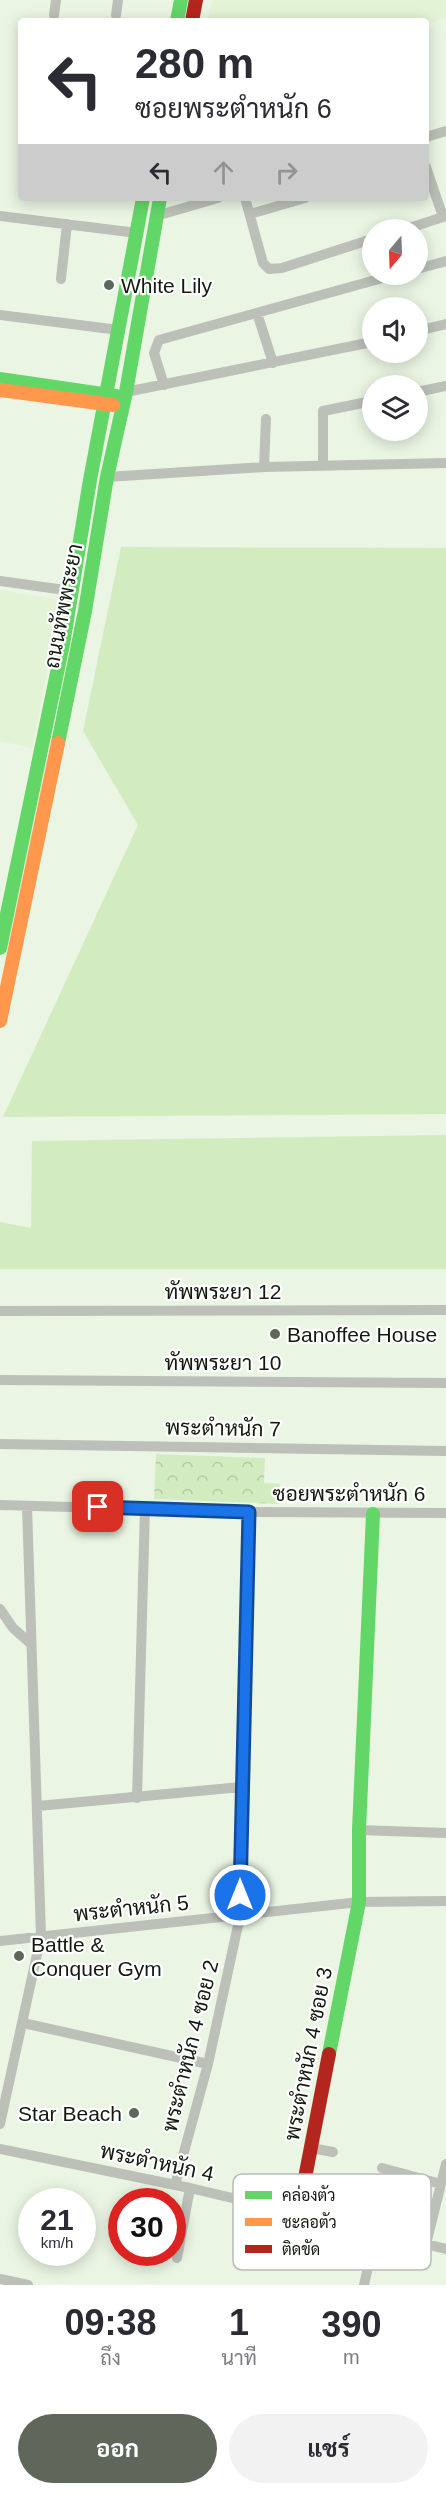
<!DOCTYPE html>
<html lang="th">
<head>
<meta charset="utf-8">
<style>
	body { margin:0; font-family:Helvetica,Sarabun,sans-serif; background:#f2f2f3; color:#2b2b33; height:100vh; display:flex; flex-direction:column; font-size:22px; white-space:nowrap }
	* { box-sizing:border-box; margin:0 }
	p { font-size:20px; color:#7c7c81 }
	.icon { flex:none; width:33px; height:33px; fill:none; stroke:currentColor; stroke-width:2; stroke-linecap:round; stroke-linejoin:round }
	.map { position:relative; height:2285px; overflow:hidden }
	.details { display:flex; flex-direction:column; background:#fff; flex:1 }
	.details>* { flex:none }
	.hud { position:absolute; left:18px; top:18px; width:411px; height:183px; border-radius:6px; box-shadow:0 3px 15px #0003; background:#fff; color:#2b2b33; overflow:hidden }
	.needle { width:39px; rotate:199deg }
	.tools { position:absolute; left:362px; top:219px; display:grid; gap:12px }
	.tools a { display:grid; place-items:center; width:66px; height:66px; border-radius:50%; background:#fff; box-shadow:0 3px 15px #0003; font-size:30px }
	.speed { position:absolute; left:18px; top:2188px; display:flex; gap:12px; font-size:30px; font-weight:700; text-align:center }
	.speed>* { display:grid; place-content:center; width:78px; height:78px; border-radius:50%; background:#fff; box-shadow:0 3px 15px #0003; line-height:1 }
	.speed small { font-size:15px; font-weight:400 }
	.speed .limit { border:9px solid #d22; background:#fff; color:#111 }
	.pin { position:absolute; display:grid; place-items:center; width:51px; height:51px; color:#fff; margin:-26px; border-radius:12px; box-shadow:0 3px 9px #0006 }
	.me { position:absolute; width:66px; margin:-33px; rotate:0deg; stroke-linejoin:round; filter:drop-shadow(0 0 4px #0008) }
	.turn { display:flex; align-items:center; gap:21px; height:126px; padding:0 18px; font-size:27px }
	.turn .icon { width:78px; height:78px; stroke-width:2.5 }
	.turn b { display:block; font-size:42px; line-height:51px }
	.lanes { display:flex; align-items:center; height:57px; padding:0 18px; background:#0003; justify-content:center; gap:30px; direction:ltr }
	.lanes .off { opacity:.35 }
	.eta { display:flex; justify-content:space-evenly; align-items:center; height:102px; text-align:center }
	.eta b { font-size:36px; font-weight:700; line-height:42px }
	.button { display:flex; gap:12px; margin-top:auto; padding:12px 18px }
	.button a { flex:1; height:69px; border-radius:36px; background:#5e6759; color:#fff; font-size:24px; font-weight:700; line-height:69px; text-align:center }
	.button a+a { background:#f2f2f3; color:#2b2b33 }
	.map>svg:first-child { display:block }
</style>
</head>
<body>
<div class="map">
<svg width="446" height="2285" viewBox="0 0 446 2285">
	<defs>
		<pattern id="forest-crowns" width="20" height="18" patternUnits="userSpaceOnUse" patternTransform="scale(1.5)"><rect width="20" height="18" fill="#d2ecbf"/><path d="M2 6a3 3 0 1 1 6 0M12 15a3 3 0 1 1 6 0" fill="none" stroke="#b3caa3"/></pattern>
	</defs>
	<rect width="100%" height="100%" fill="#eaf5e3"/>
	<path fill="#e2f3d6" d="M212,0H446V18L426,24V21H208Z
		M0,590L61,600L32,748L0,741Z"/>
	<path fill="#d2ecbf" d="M121,547L446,548V1114L3,1117L138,825L83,731Z
		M446,1135V1269H0V1222L31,1228L32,1141Z"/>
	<path fill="url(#forest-crowns)" d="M156,1454L265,1458L264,1483L280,1484L279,1504L154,1499Z"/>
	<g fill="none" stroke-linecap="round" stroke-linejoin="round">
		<path stroke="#bcc0b9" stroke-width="10" d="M54,15L56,0
			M116,15L118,0
			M426,137L446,131
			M426,167L443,217
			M245,198L263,263L269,269L282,268L372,239
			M250,214L305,198
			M0,216L137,233
			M156,216L218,198
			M403,230L446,216
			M417,269L446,261
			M61,279L67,224
			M257,313L273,363
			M0,315L119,330
			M417,331L446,324
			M164,385L154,353L159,340L397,274
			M126,392L372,342
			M417,392L446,386
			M323,466V411L372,401
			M264,467L266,419
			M107,477L264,467L446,463
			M0,581L72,591
			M0,1311L446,1310
			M0,1380L446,1383
			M0,1444L446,1451
			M0,1505L249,1512L446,1513
			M0,1609L13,1628L30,1643
			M137,1798L145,1508
			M38,1806L241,1787
			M359,1830L446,1833
			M0,1941L359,1902L446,1901
			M23,2023L208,2064
			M0,2124L41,1936L27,1506
			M311,2148L333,2152
			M0,2149L190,2188L446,2249
			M382,2168L441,2184
			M175,2185L208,2064L240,1916L241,1787L249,1512
			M426,2244L446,2164
			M177,2258L190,2188
			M0,2279L28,2285
			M364,2285L376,2231"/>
		<path stroke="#63d668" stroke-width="14" d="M177,21L181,0
			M0,379L116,396
			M58,743L85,611L107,477L126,392L160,198
			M0,948L63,644L90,480L143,198
			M329,2054L359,1902V1830L373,1514"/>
		<path stroke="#ff974d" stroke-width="14" d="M0,390L113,405
			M0,1021L58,743"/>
		<path stroke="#b3261e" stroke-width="14" d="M192,21L196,0
			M298,2214L329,2054"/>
	</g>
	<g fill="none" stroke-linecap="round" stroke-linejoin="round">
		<g stroke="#114b97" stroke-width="15">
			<path id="route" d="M98,1507L249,1512L240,1895"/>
		</g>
		<use href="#route" stroke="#1a73e8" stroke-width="10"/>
	</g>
	<g fill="#5e6759" stroke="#fff" stroke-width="2">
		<circle cx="109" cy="285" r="6"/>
		<circle cx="275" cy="1334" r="6"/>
		<circle cx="19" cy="1956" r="6"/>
		<circle cx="134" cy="2113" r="6"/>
	</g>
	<g text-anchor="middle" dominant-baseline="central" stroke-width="4.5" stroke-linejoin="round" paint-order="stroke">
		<g font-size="21" fill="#131a0f" stroke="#fff" text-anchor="start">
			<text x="121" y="285">White Lily</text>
			<text x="287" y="1334">Banoffee House</text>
			<text x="31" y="1944">Battle &amp;<tspan x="31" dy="24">Conquer Gym</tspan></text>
			<text x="122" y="2113" text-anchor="end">Star Beach</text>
		</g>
		<g font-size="21" fill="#131a0f" stroke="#fff">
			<text transform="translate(63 606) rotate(-79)">ถนนทัพพระยา</text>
			<text x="223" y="1291">ทัพพระยา 12</text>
			<text x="223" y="1362">ทัพพระยา 10</text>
			<text transform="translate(223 1428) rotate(1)">พระตำหนัก 7</text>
			<text x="349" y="1493">ซอยพระตำหนัก 6</text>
			<text transform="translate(131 1908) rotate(-6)">พระตำหนัก 5</text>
			<text transform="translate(190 2046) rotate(-76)">พระตำหนัก 4 ซอย 2</text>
			<text transform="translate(308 2054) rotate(-79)">พระตำหนัก 4 ซอย 3</text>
			<text transform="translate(157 2162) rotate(12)">พระตำหนัก 4</text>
		</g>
	</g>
	<rect x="233" y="2174" width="198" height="96" rx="9" fill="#fff" stroke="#b8bab7" stroke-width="1.5"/>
	<rect x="245" y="2191" width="27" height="8" fill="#63d668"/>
	<rect x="245" y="2218" width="27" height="8" fill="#ff974d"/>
	<rect x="245" y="2245" width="27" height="8" fill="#b3261e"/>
	<g font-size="16" fill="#131a0f">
		<text x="282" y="2201">คล่องตัว</text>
		<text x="282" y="2228">ชะลอตัว</text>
		<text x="282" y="2255">ติดขัด</text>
	</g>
</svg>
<div class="tools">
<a><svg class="needle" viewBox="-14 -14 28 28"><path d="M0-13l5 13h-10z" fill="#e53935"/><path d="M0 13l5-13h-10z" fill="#7c7c81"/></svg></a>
<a><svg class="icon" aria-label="sound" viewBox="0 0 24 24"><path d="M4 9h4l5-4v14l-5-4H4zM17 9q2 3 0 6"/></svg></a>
<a><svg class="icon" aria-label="layers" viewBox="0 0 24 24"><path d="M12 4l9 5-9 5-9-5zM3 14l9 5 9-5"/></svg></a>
</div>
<div class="speed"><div>21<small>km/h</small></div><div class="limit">30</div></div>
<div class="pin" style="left:98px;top:1507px;background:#d93025"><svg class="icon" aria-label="arrive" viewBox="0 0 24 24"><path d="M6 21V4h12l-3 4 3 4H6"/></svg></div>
<svg class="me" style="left:240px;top:1895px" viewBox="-20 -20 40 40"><circle r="17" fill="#1a73e8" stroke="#fff" stroke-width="3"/><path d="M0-11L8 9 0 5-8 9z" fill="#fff"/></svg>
<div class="hud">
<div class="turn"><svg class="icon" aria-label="left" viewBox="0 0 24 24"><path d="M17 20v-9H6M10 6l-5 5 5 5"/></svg><div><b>280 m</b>ซอยพระตำหนัก 6</div></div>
<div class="lanes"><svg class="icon" aria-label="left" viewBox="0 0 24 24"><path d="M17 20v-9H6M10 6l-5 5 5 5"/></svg><svg class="icon off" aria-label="ahead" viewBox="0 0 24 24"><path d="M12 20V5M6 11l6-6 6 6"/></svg><svg class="icon off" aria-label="right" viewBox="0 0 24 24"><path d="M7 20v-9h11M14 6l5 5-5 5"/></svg></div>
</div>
</div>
<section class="details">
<div class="eta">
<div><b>09:38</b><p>ถึง</p></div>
<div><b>1</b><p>นาที</p></div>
<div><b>390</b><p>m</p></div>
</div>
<div class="button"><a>ออก</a><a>แชร์</a></div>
</section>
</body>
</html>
